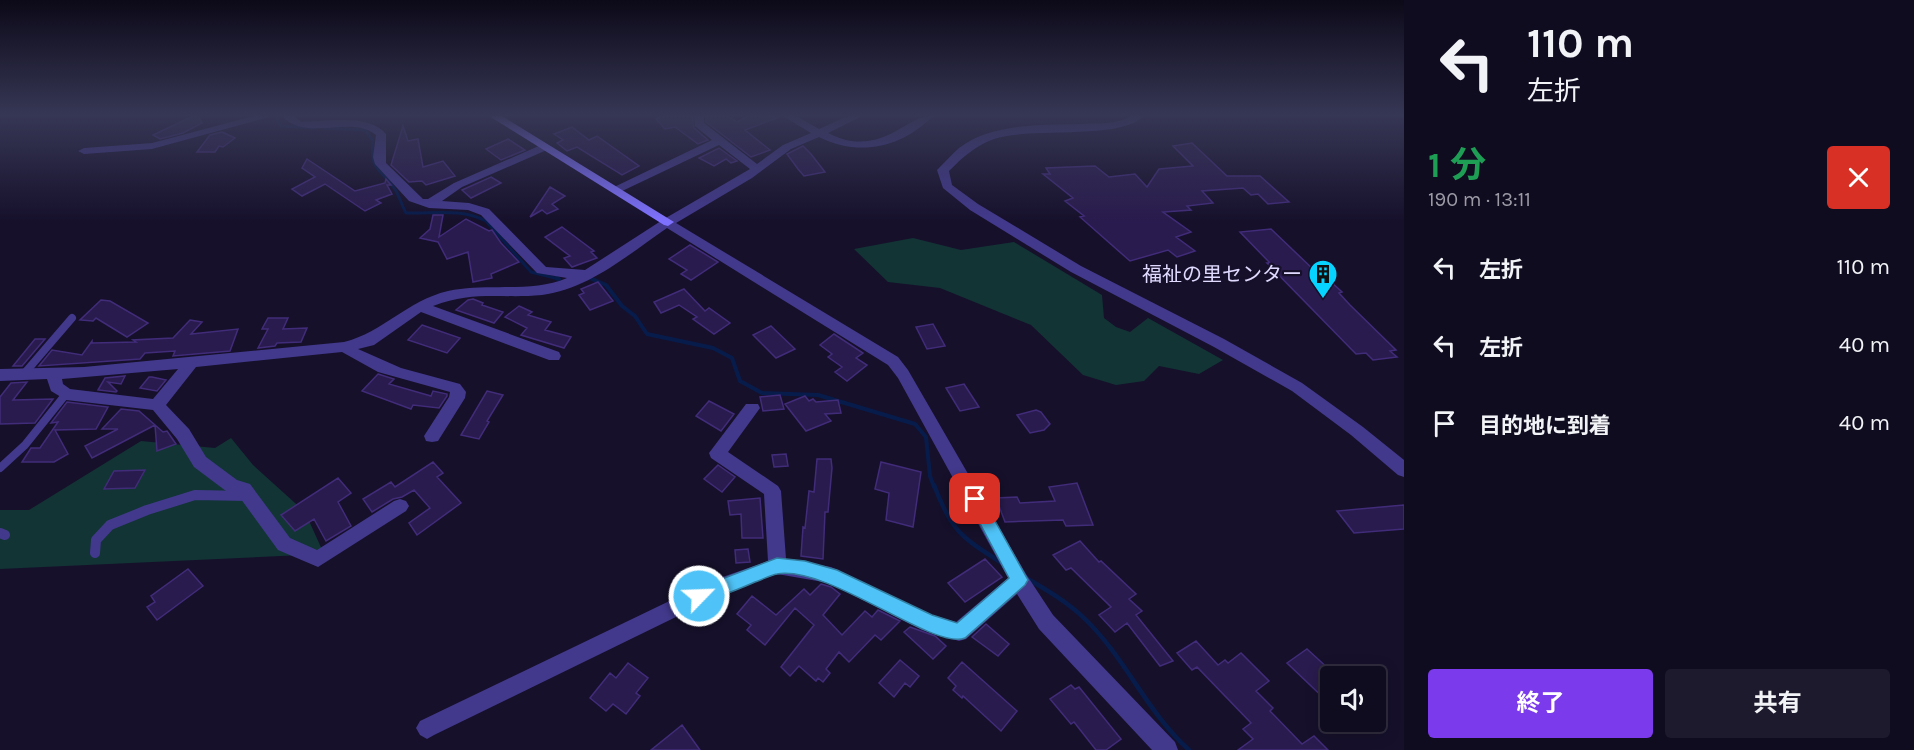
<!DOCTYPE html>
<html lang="ja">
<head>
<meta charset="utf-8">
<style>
	body { margin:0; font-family:Karla,"Noto Sans JP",sans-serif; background:#1e1a2d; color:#f1f3f6; height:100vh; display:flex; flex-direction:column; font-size:22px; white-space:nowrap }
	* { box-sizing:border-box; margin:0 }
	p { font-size:20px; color:#9c9ba5 }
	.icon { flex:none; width:33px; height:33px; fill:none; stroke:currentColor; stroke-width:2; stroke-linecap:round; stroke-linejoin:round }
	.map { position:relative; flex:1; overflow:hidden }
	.drawer { display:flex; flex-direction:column; background:#100c20; width:510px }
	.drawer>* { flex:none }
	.guide { background:#100c20; color:#f1f3f6; overflow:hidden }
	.controls { position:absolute; left:1320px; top:666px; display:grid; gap:12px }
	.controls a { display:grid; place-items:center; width:66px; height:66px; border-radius:6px; background:#100c20; box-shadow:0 3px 15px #0003,0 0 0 2px #302c3e; font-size:30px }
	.pin { position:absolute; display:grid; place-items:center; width:51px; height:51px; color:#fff; margin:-26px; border-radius:12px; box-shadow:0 3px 9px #0006 }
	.me { position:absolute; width:66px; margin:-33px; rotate:66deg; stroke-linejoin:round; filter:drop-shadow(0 0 4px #0008) }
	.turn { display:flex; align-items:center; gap:21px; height:126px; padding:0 24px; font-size:27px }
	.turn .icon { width:78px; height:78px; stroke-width:2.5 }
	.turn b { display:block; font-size:42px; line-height:51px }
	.round { display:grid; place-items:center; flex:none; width:63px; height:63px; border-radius:6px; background:#1e1a2d }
	.summary { display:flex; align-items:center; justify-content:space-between; height:102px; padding:0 24px }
	h1 { font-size:36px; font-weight:700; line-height:45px; color:#1e9e55 }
	.cta { display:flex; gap:12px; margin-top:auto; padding:12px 24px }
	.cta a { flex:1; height:69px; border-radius:6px; background:#7c3aed; color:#fff; font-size:24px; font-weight:700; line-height:69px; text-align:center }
	.cta a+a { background:#1e1a2d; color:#f1f3f6 }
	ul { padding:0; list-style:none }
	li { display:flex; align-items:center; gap:18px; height:78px; padding:0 24px }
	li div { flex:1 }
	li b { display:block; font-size:22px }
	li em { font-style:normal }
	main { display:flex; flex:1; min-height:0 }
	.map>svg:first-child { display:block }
</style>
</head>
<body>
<main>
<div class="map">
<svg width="1404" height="750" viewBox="0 0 1404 750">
	<rect width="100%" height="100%" fill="#16102b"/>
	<path fill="#123435" d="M913,238L961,250L1014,242L1102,295L1104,318L1116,327L1130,332L1148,318L1223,360L1199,374L1159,366L1144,381L1116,385L1083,375L1031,325L940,288L888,282L854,249Z
		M231,438L253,465L305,512L324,554L0,569V510H29L141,441L215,448Z"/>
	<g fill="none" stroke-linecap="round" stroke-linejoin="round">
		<path stroke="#081c4b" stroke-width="3" d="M275,116L281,126L316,128
			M323,128L365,130L373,141C369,172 382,168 396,191C400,198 402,206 406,213C434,214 460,208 486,221L531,272L559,279
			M592,279L595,280"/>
		<path stroke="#081c4b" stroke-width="4" d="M556,278L559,279
			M592,279L606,285L622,306L635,316L647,334L713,348L732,358L740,381L762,393L818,395L915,424L926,437L930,476L934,487"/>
		<path stroke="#081c4b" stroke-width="4.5" d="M934,485C952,532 961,537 1002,563
			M1026,578C1047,590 1069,603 1086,620C1126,659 1146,711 1189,750"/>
	</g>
	<path fill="#291b4d" stroke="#412c7a" stroke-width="1.5" d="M193,116H198L202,123L183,133L160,139L153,135Z
		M661,116H692L694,128L708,140L698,144L675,127L665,129L656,119Z
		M706,116H728L737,122L748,116L779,117L745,130L770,150L751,157L706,122Z
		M403,126L408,141L418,139L423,167L443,161L455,176L426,185L422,181L409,182L391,165Z
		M572,127L589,140L597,136L639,166L622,175L577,147L567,151L557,143L563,140L554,134Z
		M222,132L235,138L223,147L219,146L215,152H197L210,135Z
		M508,139L525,150L501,160L486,149Z
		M1192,143L1227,176H1260L1289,202L1268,204L1258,194L1251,195L1243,188L1202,191L1213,203L1187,206L1191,210L1163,212L1191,232L1176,237L1195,251L1177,257L1168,250L1130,261L1080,217L1084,216L1065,201L1073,198L1043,174H1050L1046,168L1095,166L1109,177L1135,174L1147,187L1159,169L1193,166L1173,146Z
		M803,146L811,154L825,172L804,176L798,169L787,154Z
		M719,148L737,161L731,163L726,159L714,166L699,158Z
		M307,159L355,191L385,183L386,179L391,185H387L392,194L376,200L381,203L365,211L325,184L302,196L292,189L315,177L302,168Z
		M491,177L501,183L471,198L462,190Z
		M550,187L565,196L552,204L558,209L547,214L542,210L530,217Z
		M433,215H443L439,237L466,219L489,231L492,230L501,243L519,262L491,274L492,278L473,282L468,252L447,259L438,242L420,238L430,229Z
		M562,227L594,251L591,252L597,258L572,267L564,258L570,256L545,237Z
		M1271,229L1316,272H1320L1342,292L1339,293L1350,305L1396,350L1390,351L1397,357L1373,360L1366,353L1356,354L1267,263H1270L1240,232Z
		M690,245L718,262L691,280L681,274L687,270L669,259Z
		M598,282L613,301L590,310L579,295L584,293L581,289Z
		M684,289L705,311L709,308L730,323L714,334L693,319L697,317L679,305L661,313L654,302Z
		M473,299L483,303L482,305L503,312L494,323L456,310L468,300Z
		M101,300L110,301L148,323L127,337L96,318L93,321L80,320Z
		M519,306L532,312L528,315L551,322L545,330L571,337L564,348L521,335L527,328L505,317Z
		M268,318H288L283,329L307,328L301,342L277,343L275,346L258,348L268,329H262Z
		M190,320L202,322L191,334L238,329L230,351L173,356L175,351L145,353L140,359L39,366L52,350L82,355L92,341V343L136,342L133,340L173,338Z
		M933,324L945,346L927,349L916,327Z
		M422,325L460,338L447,353L408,340Z
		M771,326L795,349L776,358L753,335Z
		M834,334L863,353L856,358L867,365L847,381L835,372L842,367L828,357L832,354L820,345Z
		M35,339H45L22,366H13Z
		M378,374L394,379L389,384L431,396L433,391L447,394V396L439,408L413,405L411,409L362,391Z
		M125,376L121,384L108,382L117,391L116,392L98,390L105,378Z
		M149,377H152L166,380L157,391L140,388Z
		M27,382L13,400L53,399L35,423L0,424V397L11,383Z
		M964,384L979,407L960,411L946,388Z
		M487,391L503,395L487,421L489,422L479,439L461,435Z
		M780,395L784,409L763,411L760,397Z
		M805,396L809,401L813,399L816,402L838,400L841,413L825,414L831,421L806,431L785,404Z
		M709,401L734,414L721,431L696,416Z
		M67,402L108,407L96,429L55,430L68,454L54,462H22L31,448H40L58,422L51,423Z
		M121,409L139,411L155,425L92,458L85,446L118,429H102Z
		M1036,410L1041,412L1050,424L1044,430L1030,433L1017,415Z
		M155,425L163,432L167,431L176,444L157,451Z
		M786,454L788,466L774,467L772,455Z
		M817,459H831L832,468L828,512H825L823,559L801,556L803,527L805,528L809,491L814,492Z
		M433,462L443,473L437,477L461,503L417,535L409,523L430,508L414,490L402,497L393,499L372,512L363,499L391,482L395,487Z
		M881,462L921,472L913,527L886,520L889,493L875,489Z
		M718,465L735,477L722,492L704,479Z
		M145,470L135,488L104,489L114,471Z
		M338,478L351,493L338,502L351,526L326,541L314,519L295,531L281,515Z
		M1077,483L1093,525L1066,526L1063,520L1005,522L996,498L1017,497L1020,503L1055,501L1049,487Z
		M760,498L763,538H742L741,514L730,515L728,501Z
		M1404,505V529L1354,533L1337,511Z
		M1080,541L1099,562L1101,561L1136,594L1129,599L1142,611L1136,615L1173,661L1160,666L1127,623L1115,632L1099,615L1111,607L1071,568L1066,570L1053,555Z
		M748,549L750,562L736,563L735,550Z
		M985,559L1002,577L965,602L948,583Z
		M188,569L203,586L157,620L147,607L155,602L151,596Z
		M821,584L831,587L840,594L823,615L842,635L865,611L872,617L878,610L900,621L881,640L875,635L849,662L839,652L826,669L830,673L823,682L818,678L816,681L799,666L790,676L781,667L814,625L795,608L765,645L747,630L751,625L737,614L752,596L776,615L804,589L810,595Z
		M986,624L1009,644L998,656L972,637Z
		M910,627L935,636L946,646L933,659L904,632Z
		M1196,641L1218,665L1225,660L1228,663L1241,653L1269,681L1256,691L1273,708L1270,711L1302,744L1314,736L1328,750H1238L1253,739L1243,729L1251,723L1197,667L1192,670L1177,653Z
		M1307,649L1330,670V704L1287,663Z
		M900,660L919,676L910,687L905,683L894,697L879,683Z
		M962,662L1017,711L1001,731L963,696L962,698L953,690L956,686L948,678Z
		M628,663L648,678L636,693L640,696L626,714L613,704L606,711L590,698L610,673L616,678Z
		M1071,685L1075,689L1079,687L1121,739L1106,750H1096L1074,722L1071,724L1050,699Z
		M682,725L700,750H651Z"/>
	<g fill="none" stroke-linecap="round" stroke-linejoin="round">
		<path stroke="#42398c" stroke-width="8" d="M23,375L72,318
			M0,468L25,445L66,394"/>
		<path stroke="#42398c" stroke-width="10" d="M0,533L5,535
			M95,553L96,540L110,525L147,510L195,495L248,496"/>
		<path fill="#42398c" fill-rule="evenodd" d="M254,116H272L152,149L84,154L78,151L84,148L152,143Z
			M282,116H294L301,122C325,122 368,113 386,134V163L423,199H428L454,183L541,145H549V149L462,187L442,201L469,203L489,209L546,267L585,270L664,219L750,169L719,145L620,192H612V188L712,140L695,126L694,116H704V123L757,164L783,145L811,133L783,116H796L819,129L848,116H862L828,133C855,147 877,143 903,127C914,121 920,116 933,116C901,148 859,157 819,137L791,149L752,178L676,223L898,357L908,370L1026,574L1053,615L1175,742L1178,750H1152L1039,629L1017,594L966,639L959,641L922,630L829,583L777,574L723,594L434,735L427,739L420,735L416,728L420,721L711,581L768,561L764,494L711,458L709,453L746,404H758L760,408L728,452L778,486L781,491L786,559L831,567L932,615L956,622L1008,578L898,378L888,365L667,228C629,254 589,289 542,295C501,299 475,290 433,306L559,352L561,356L559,360H549L421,312L374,345L358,349L401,368L460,384L466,392L465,398L438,441L432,442L426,441L424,436L449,397L450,392L378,372L342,352L196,367L166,405L189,429L206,457L237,480L250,484L290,538L317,550L394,501L400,499L406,501L409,506L406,511L318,567L278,550L238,495L226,491L194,467L177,439L153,410L66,400L51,391L47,379L0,381V369L84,367L344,342C384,332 406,301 448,291C486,282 530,294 567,278L537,273L481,215L468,210L429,208L409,201L375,164L373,157L376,135C351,114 307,143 282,116ZM178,369L153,399L70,389L63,384L62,379Z
			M1131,116H1144C1118,141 1034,126 994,139C975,146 963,157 949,171L952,185L978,204L1081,266L1224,339L1302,383L1363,427L1404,460V477L1398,475L1351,435L1292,391L1214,347L1071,272L970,210L943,188L937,170L939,168C946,161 952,154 959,148C991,123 1042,125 1081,124C1098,123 1116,125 1131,116Z"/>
		<path fill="#7f71ff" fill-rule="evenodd" d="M489,116H502L674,222L668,226L664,225Z"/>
	</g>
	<linearGradient id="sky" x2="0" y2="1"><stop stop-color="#0c0918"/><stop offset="0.52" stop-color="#363755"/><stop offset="1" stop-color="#363755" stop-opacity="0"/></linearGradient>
	<rect width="1404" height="221" fill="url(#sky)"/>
	<path fill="#4fc3f7" stroke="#337fa1" stroke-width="1.5" d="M975,492L980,494L1028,580L1025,585L965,638C934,651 829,565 777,574C770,575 762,580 755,582C737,590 718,597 699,604L693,602L691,596L693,590L777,558L805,561L837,570L932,615L957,623L1009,578L967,499L969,494Z"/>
	<defs>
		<g id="building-pin" transform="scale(1.5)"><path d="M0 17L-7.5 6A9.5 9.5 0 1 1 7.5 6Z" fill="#06d3ff" stroke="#16102b"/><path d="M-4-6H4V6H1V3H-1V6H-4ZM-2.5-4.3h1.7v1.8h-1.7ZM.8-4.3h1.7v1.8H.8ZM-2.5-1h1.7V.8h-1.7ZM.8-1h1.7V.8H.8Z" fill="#111"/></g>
	</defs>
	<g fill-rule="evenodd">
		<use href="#building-pin" x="1323" y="274"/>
	</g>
	<g text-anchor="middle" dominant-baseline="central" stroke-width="4.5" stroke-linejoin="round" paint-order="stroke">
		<g font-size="20" fill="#e1daff" stroke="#16102b" text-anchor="end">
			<text x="1302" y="274">福祉の里センター</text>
		</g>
	</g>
</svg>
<div class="controls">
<a><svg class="icon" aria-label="sound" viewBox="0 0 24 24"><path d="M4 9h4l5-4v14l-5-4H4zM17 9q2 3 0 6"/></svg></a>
</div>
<div class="pin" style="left:975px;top:499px;background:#d93025"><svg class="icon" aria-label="arrive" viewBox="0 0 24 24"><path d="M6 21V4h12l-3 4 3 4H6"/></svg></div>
<svg class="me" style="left:699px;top:596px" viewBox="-20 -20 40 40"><circle r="17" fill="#4fc3f7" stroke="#fff" stroke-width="3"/><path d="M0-11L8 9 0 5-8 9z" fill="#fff"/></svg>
</div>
<section class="drawer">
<div class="guide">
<div class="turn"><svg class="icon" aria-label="left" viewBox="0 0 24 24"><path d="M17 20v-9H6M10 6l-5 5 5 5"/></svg><div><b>110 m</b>左折</div></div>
</div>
<div class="summary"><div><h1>1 分</h1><p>190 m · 13:11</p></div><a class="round" style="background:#d93025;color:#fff"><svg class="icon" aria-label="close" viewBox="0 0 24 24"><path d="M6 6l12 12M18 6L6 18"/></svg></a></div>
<ul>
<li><svg class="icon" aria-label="left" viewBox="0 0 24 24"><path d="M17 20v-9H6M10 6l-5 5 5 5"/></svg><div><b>左折</b></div><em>110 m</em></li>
<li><svg class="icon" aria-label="left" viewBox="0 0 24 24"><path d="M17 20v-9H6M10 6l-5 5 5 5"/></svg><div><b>左折</b></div><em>40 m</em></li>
<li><svg class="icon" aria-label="arrive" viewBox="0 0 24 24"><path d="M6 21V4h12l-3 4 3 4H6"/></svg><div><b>目的地に到着</b></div><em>40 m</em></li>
</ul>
<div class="cta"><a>終了</a><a>共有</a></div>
</section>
</main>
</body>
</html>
